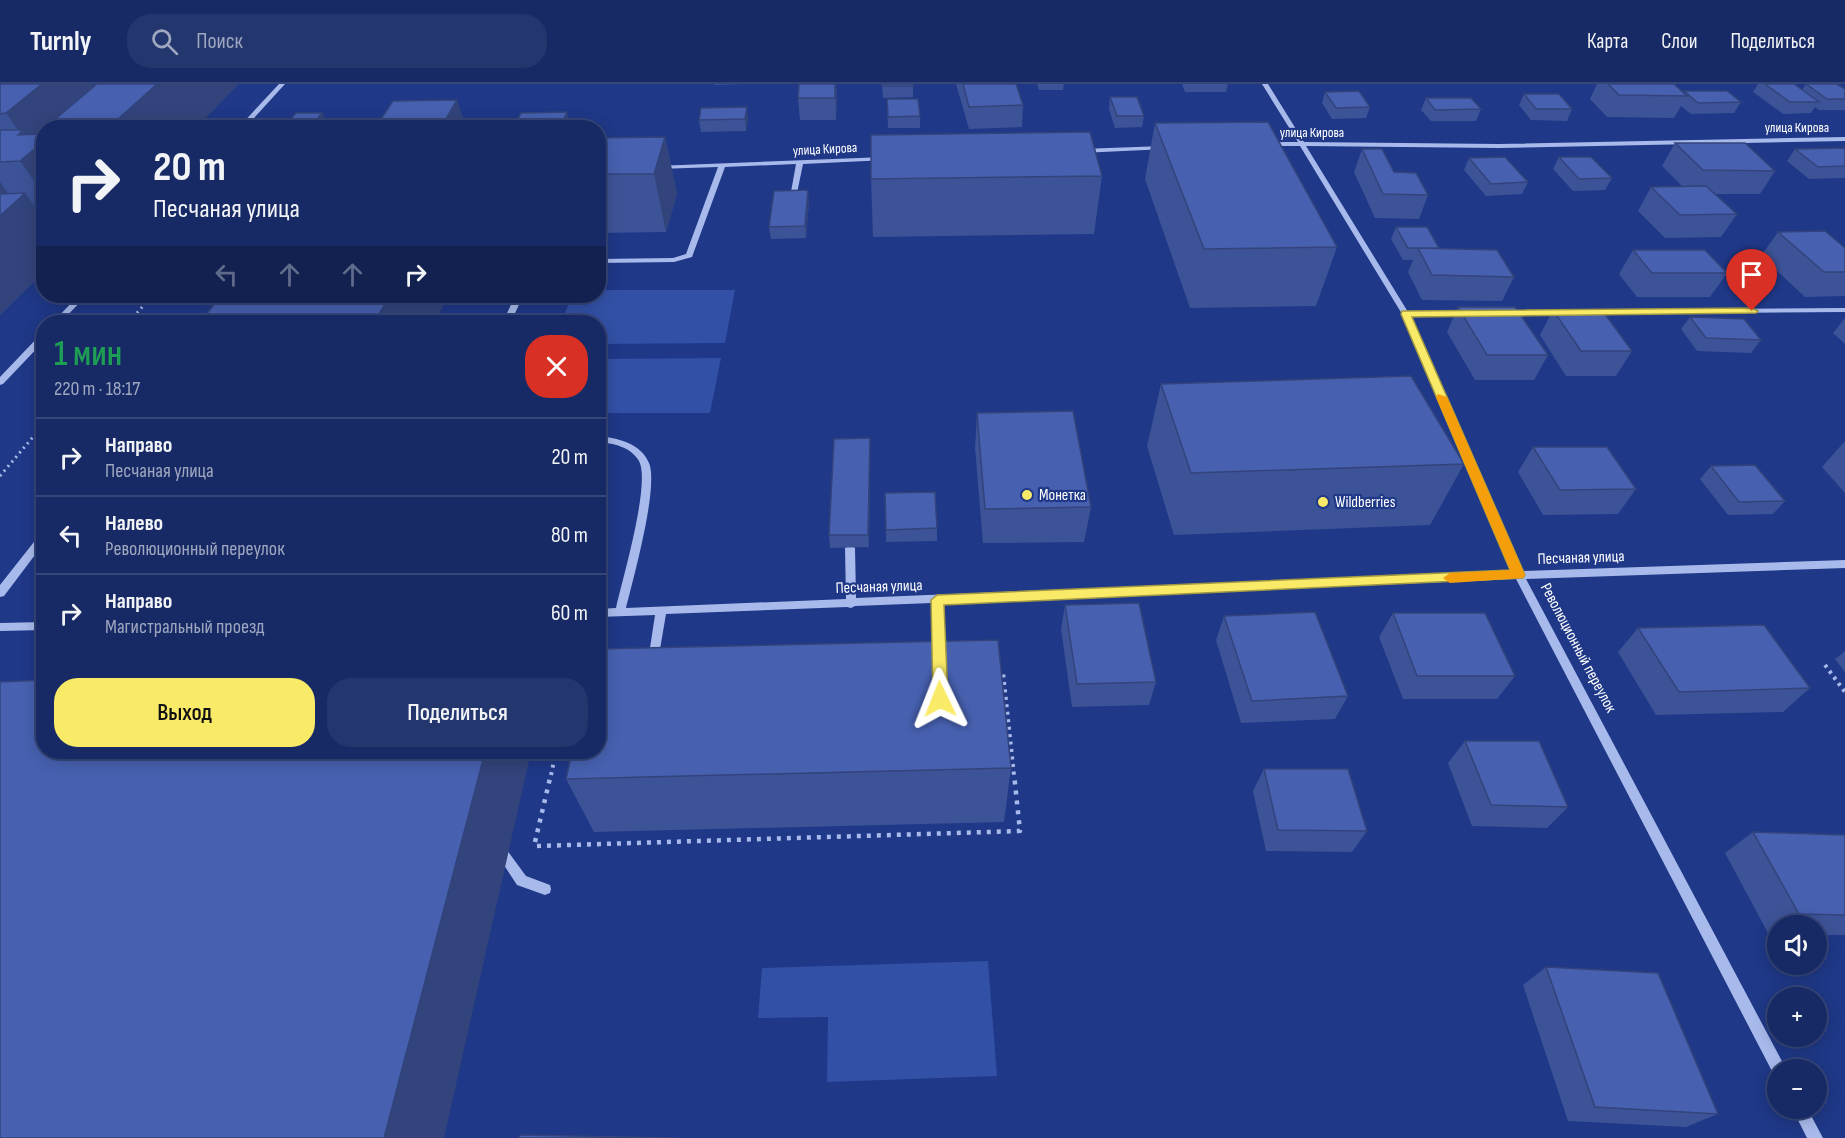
<!DOCTYPE html>
<html lang="ru">
<head>
<meta charset="utf-8">
<style>
	body { margin:0; font-family:"Sofia Sans Condensed",sans-serif; background:#24366e; color:#f1f3f6; height:100vh; display:flex; flex-direction:column; font-size:22px; white-space:nowrap }
	* { box-sizing:border-box; margin:0 }
	p { font-size:20px; color:#9ea7bf }
	.icon { flex:none; width:33px; height:33px; fill:none; stroke:currentColor; stroke-width:2; stroke-linecap:round; stroke-linejoin:round }
	.map { position:relative; flex:1; overflow:hidden }
	.sheet { position:absolute; left:36px; top:231px; width:570px; height:444px; display:flex; flex-direction:column; background:#172a65; border-radius:24px; box-shadow:0 3px 15px #0003,0 0 0 2px #364679 }
	.sheet>* { flex:none }
	.hud { position:absolute; left:36px; top:36px; width:570px; height:183px; border-radius:24px; box-shadow:0 3px 15px #0003,0 0 0 2px #364679; background:#172a65; color:#f1f3f6; overflow:hidden }
	.tools { position:absolute; left:1767px; top:831px; display:grid; gap:12px }
	.tools a { display:grid; place-items:center; width:60px; height:60px; border-radius:50%; background:#172a65; box-shadow:0 3px 15px #0003,0 0 0 2px #364679; font-size:30px }
	.pin { position:absolute; display:grid; place-items:center; width:51px; height:51px; color:#fff; margin:-62px -26px; border-radius:50% 50% 50% 0; rotate:-45deg; box-shadow:0 0 6px #0007 }
	.pin .icon { rotate:45deg }
	.me { position:absolute; width:66px; margin:-33px; rotate:358deg; stroke-linejoin:round; filter:drop-shadow(0 0 4px #0008) }
	.turn { display:flex; align-items:center; gap:21px; height:126px; padding:0 18px; font-size:27px }
	.turn .icon { width:78px; height:78px; stroke-width:2.5 }
	.turn b { display:block; font-size:42px; line-height:51px }
	.lanes { display:flex; align-items:center; height:57px; padding:0 18px; background:#0003; justify-content:center; gap:30px; direction:ltr }
	.lanes .off { opacity:.35 }
	.round { display:grid; place-items:center; flex:none; width:63px; height:63px; border-radius:24px; background:#24366e }
	.summary { display:flex; align-items:center; justify-content:space-between; height:102px; padding:0 18px }
	h1 { font-size:36px; font-weight:600; line-height:45px; color:#1e9e55 }
	.button { display:flex; gap:12px; margin-top:auto; padding:12px 18px }
	.button a { flex:1; height:69px; border-radius:24px; background:#f9eb68; color:#111; font-size:24px; font-weight:600; line-height:69px; text-align:center }
	.button a+a { background:#24366e; color:#f1f3f6 }
	ul { padding:0; list-style:none }
	li { display:flex; align-items:center; gap:18px; height:78px; padding:0 18px; border-top:2px solid #364679 }
	li div { flex:1 }
	li b { display:block; font-size:22px }
	li em { font-style:normal }
	header { display:flex; align-items:center; gap:36px; box-sizing:border-box; height:84px; padding:0 30px; background:#172a65; border-bottom:2px solid #364679 }
	header strong { font-size:28px }
	nav { display:flex; gap:33px; margin-inline-start:auto; font-size:21px }
	.search { width:420px; height:54px; background:#24366e; display:flex; align-items:center; gap:15px; box-sizing:border-box; padding:0 21px; border-radius:24px; color:#9ea7bf; font-size:22px }
	.map>svg:first-child { display:block }
</style>
</head>
<body>
<header>
<strong>Turnly</strong>
<div class="search"><svg class="icon" aria-label="search" viewBox="0 0 24 24"><circle cx="10" cy="10" r="6"/><path d="M15 15l6 6"/></svg>Поиск</div>
<nav><a>Карта</a><a>Слои</a><a>Поделиться</a></nav>
</header>
<div class="map">
<svg width="1845" height="1054" viewBox="0 0 1845 1054">
	<rect width="100%" height="100%" fill="#1f3887"/>
	<path fill="#3250a5" d="M599,206H735L725,259L599,260L598,238H561L572,212H598Z
		M721,274L710,329H599V275Z
		M988,877L997,992L827,998L828,933L758,934L762,884Z"/>
	<g fill="none" stroke-linecap="round" stroke-linejoin="round">
		<path stroke="#a8baeb" stroke-width="3" stroke-dasharray="2 4" stroke-linecap="butt" d="M129,238L152,212
			M0,392L44,340"/>
		<path stroke="#a8baeb" stroke-width="4" stroke-dasharray="3 4.5" stroke-linecap="butt" d="M1825,581L1845,608
			M998,588H1003L1014,691
			M551,691L556,668"/>
		<path stroke="#a8baeb" stroke-width="4.5" stroke-dasharray="4 6" stroke-linecap="butt" d="M535,758L551,690
			M537,762L1020,747L1014,690"/>
		<path fill="#a8baeb" fill-rule="evenodd" d="M279,0H285L245,44H238Z
			M1262,0H1268L1304,58L1499,60L1845,53V57L1499,64L1306,62L1408,228L1470,227L1474,229L1470,231L1411,232L1522,487L1845,476V484L1526,495L1784,981L1786,986H1778V993L1774,991L1516,495L942,519L944,570L943,573H935L934,570L932,519L855,522L851,524L847,523L666,530L658,577L657,580H649L648,577L655,531L598,533V525L616,524C622,497 651,399 639,377C631,363 613,359 598,358V352C617,354 641,359 649,379C659,402 633,496 626,524L846,515L845,464L850,460L855,464L856,514L1512,487L1402,230L1300,62H1266L1263,60L1266,58H1298Z
			M1164,62L1166,63V65L1081,69L1078,67L1081,65Z
			M885,73L888,75L887,76L803,80L795,119L792,121L789,119L796,80L725,83L692,173L674,178L598,179V175L673,174L686,170L718,83L658,85L655,83L656,82Z
			M78,212H86L61,238H53Z
			M515,212H523L511,238H503Z
			M1845,224V228L1590,230L1586,228L1590,226Z
			M1566,226L1570,228L1569,230L1506,231L1502,229L1506,227Z
			M41,250H44V257L3,300L0,301V293Z
			M44,448V459L4,512L0,513V501L41,449Z
			M44,538V546L0,547V539Z
			M500,760L504,762L526,792L550,801L551,805L550,809L545,811L517,801L494,766L496,762Z
			M1792,1024H1807L1823,1054H1807Z"/>
	</g>
	<path fill="#3d5397" d="M0,0L196,44H58L54,38L48,44H44L40,50H44V188L0,231Z
		M715,0H745L715,1Z
		M882,0H913V13L883,14Z
		M956,0H1016L1023,21L1022,43L969,45Z
		M1037,0H1064L1063,6H1039Z
		M1182,0H1228L1226,8H1185Z
		M1597,0H1674L1683,9L1684,7L1741,18L1734,29L1691,30L1681,22L1674,34L1607,33L1590,15Z
		M1758,0H1794L1802,6L1806,0L1845,5V26H1819L1815,23L1811,29L1783,30L1753,8Z
		M837,8L836,36H800L798,14Z
		M1325,8L1370,23L1366,34L1332,35L1322,19Z
		M1524,10L1572,25L1567,37L1531,36L1519,21Z
		M1110,13L1144,32L1142,43L1115,44L1109,25Z
		M1426,14L1481,25L1476,37H1431L1421,26Z
		M887,15L920,32V44H888Z
		M748,35L746,47L701,48L699,36Z
		M465,39L462,44H378L377,41Z
		M1155,39L1337,163L1316,222L1190,224L1145,95Z
		M570,40L568,44H516L515,41Z
		M665,53L677,110L666,148L598,149V54Z
		M1675,59L1775,87L1760,110H1715L1737,130L1721,153L1665,154L1638,127L1651,103L1682,102L1662,82Z
		M1845,64V94L1809,95L1787,77L1795,65Z
		M1362,65L1394,88L1428,111L1419,135L1375,134L1354,88Z
		M1559,73L1612,94L1605,106L1573,107L1553,85Z
		M1469,74L1528,98L1522,110L1486,112L1464,86Z
		M1102,92L1094,150L873,153L871,95Z
		M809,118L806,154L771,155L769,143Z
		M1396,143L1439,164V165L1514,193L1502,217L1422,216L1408,188L1413,176H1403L1391,155Z
		M1778,148L1845,164V212L1805,213L1761,172Z
		M1633,166L1727,189L1710,213H1637L1619,190Z
		M1458,223L1548,271L1534,296H1475L1447,248Z
		M1553,226L1632,267L1616,292H1566L1540,251Z
		M1690,233L1761,256L1751,269L1697,267L1681,245Z
		M1845,234V260L1833,249Z
		M1161,300L1464,380L1430,441L1174,451L1147,362Z
		M977,329L1091,423L1084,458L983,459L975,364Z
		M1844,358H1845V409L1822,383Z
		M1533,363L1636,405L1618,430L1543,431L1518,388Z
		M870,367L869,463L830,464L829,451Z
		M1711,382L1785,417L1773,430L1728,431L1700,395Z
		M937,444V457L886,458V446Z
		M1065,521L1156,598L1149,621L1072,623L1061,545Z
		M1393,529L1515,592L1497,615H1403L1379,553Z
		M1224,532L1348,612L1335,635L1241,639L1216,556Z
		M1638,544L1810,604L1783,628L1656,631L1618,568Z
		M1845,567V588L1835,575Z
		M1465,657L1568,723L1547,744L1472,742L1448,679Z
		M1011,684L1004,738L594,748L566,695Z
		M1264,685L1367,747L1352,768L1266,767L1253,707Z
		M1753,748L1845,751V851H1816V842H1778V850L1768,849L1725,769Z
		M1546,883L1718,1030L1686,1043L1568,1037L1523,901Z"/>
	<path fill="#32447b" d="M42,0H97L53,37L54,38L48,44H44V48L32,58L44,57V111L20,77L18,51L20,49L6,29Z
		M157,0H239L196,44H122L117,36Z
		M835,0H836L837,8L836,36Z
		M457,16L465,39L462,44H444L443,40Z
		M747,23L748,35L746,47L745,35Z
		M567,28L570,40L568,44H563L562,40Z
		M322,29L328,40L325,44H310Z
		M665,53L677,110L666,148L654,90Z
		M0,98L15,119L25,109L44,135V188L0,231V132L11,122L0,108Z
		M808,106L809,118L806,154L805,142Z
		M390,212H448L435,238H374Z
		M870,354V367L869,463L868,451Z
		M485,668H531L444,1054H384Z"/>
	<path fill="#4761b0" stroke="#32447b" stroke-width="1.5" d="M0,0H42L6,29L0,30Z
		M97,0H157L117,36L53,37Z
		M799,0H835V14H798Z
		M882,0H913V2H882Z
		M963,0H1016L1023,21L969,23Z
		M1608,0H1674L1687,12L1619,11Z
		M1765,0H1794L1819,18H1790Z
		M1806,0H1837L1845,5V15H1827Z
		M1359,7L1370,23L1336,24L1325,8Z
		M1684,7H1727L1741,18L1698,19Z
		M1524,10H1559L1572,25H1536Z
		M1110,13H1137L1144,32H1117Z
		M1426,14H1471L1481,25L1435,26Z
		M887,15H918L920,32L888,33Z
		M457,16L443,40L377,41L393,17Z
		M747,23L745,35L699,36L701,24Z
		M567,28L562,40L515,41L521,29Z
		M296,29H322L310,44H283Z
		M1268,38L1337,163L1204,165L1155,39Z
		M0,46H23L18,51L44,50V57L20,77L0,78Z
		M1090,48L1102,92L871,95V51Z
		M665,53L654,90H598V54Z
		M1675,59H1745L1775,87L1703,86Z
		M1845,64V82L1818,83L1795,65Z
		M1362,65H1382L1394,88L1416,89L1428,111L1383,110Z
		M1505,73L1528,98L1491,100L1469,74Z
		M1559,73H1591L1612,94L1579,95Z
		M1706,102L1737,130L1680,131L1651,103Z
		M808,106L805,142L769,143L774,107Z
		M25,109L0,132V110Z
		M1396,143H1427L1439,164H1408Z
		M1825,147L1845,164V188H1824L1778,148Z
		M1418,164L1497,166L1514,193L1432,191Z
		M1633,166H1705L1727,189H1652Z
		M221,212H390L374,238H200Z
		M1458,223H1515L1548,271H1487Z
		M1553,226H1602L1632,267H1581Z
		M1690,233L1744,235L1761,256L1706,254Z
		M1411,292L1464,380L1191,389L1161,300Z
		M1073,327L1091,423L985,425L977,329Z
		M870,354L868,451H829L834,355Z
		M1533,363H1607L1636,405L1560,406Z
		M1755,381L1785,417L1739,418L1711,382Z
		M935,408L937,444L886,446L885,409Z
		M1139,519L1156,598L1077,600L1065,521Z
		M1315,528L1348,612L1252,617L1224,532Z
		M1393,529H1485L1515,592H1417Z
		M1764,541L1810,604L1679,608L1638,544Z
		M998,556L1011,684L566,695L572,668H598V565Z
		M44,596V668H485L384,1054H0V598Z
		M1465,657H1539L1568,723L1491,721Z
		M1264,685H1348L1367,747L1278,746Z
		M1753,748L1845,751V831L1799,830Z
		M1546,883L1658,889L1718,1030L1595,1023Z
		M520,1051L678,1054H519Z"/>
	<path fill="#f9eb68" stroke="#a29944" stroke-width="1.5" d="M1752,224L1758,227L1756,229L1412,233L1525,491L1523,494L944,521L948,615L940,621L933,615L931,516L937,511L1510,486L1401,230L1402,227Z"/>
	<path fill="#f59e0b" d="M1438,310L1447,313L1525,491L1523,494L1450,499L1443,494L1450,489L1510,486L1436,313Z"/>
	<g fill="#f9eb68" stroke="#1f3887" stroke-width="2">
		<circle cx="1027" cy="411" r="6"/>
		<circle cx="1323" cy="418" r="6"/>
	</g>
	<g text-anchor="middle" dominant-baseline="central" stroke-width="4.5" stroke-linejoin="round" paint-order="stroke">
		<g font-size="14" fill="#fff" stroke="#1f3887">
			<text x="1797" y="43">улица Кирова</text>
			<text x="1312" y="48">улица Кирова</text>
			<text transform="translate(825 65) rotate(-3)">улица Кирова</text>
		</g>
		<g font-size="16" fill="#fff" stroke="#1f3887" text-anchor="start">
			<text x="1039" y="411">Монетка</text>
			<text x="1335" y="418">Wildberries</text>
		</g>
		<g font-size="16" fill="#fff" stroke="#1f3887">
			<text transform="translate(1581 474) rotate(-2)">Песчаная улица</text>
			<text transform="translate(879 503) rotate(-2)">Песчаная улица</text>
			<text transform="translate(1578 564) rotate(62)">Революционный переулок</text>
		</g>
	</g>
</svg>
<div class="tools">
<a><svg class="icon" aria-label="sound" viewBox="0 0 24 24"><path d="M4 9h4l5-4v14l-5-4H4zM17 9q2 3 0 6"/></svg></a>
<a>+</a>
<a>−</a>
</div>
<div class="pin" style="left:1752px;top:227px;background:#d93025"><svg class="icon" aria-label="arrive" viewBox="0 0 24 24"><path d="M6 21V4h12l-3 4 3 4H6"/></svg></div>
<svg class="me" style="left:940px;top:615px" viewBox="-20 -20 40 40"><path d="M0-17L14 15 0 8-14 15z" fill="#f9eb68" stroke="#fff" stroke-width="4"/></svg>
<div class="hud">
<div class="turn"><svg class="icon" aria-label="right" viewBox="0 0 24 24"><path d="M7 20v-9h11M14 6l5 5-5 5"/></svg><div><b>20 m</b>Песчаная улица</div></div>
<div class="lanes"><svg class="icon off" aria-label="left" viewBox="0 0 24 24"><path d="M17 20v-9H6M10 6l-5 5 5 5"/></svg><svg class="icon off" aria-label="ahead" viewBox="0 0 24 24"><path d="M12 20V5M6 11l6-6 6 6"/></svg><svg class="icon off" aria-label="ahead" viewBox="0 0 24 24"><path d="M12 20V5M6 11l6-6 6 6"/></svg><svg class="icon" aria-label="right" viewBox="0 0 24 24"><path d="M7 20v-9h11M14 6l5 5-5 5"/></svg></div>
</div>
<section class="sheet">
<div class="summary"><div><h1>1 мин</h1><p>220 m · 18:17</p></div><a class="round" style="background:#d93025;color:#fff"><svg class="icon" aria-label="close" viewBox="0 0 24 24"><path d="M6 6l12 12M18 6L6 18"/></svg></a></div>
<ul>
<li><svg class="icon" aria-label="right" viewBox="0 0 24 24"><path d="M7 20v-9h11M14 6l5 5-5 5"/></svg><div><b>Направо</b><p>Песчаная улица</p></div><em>20 m</em></li>
<li><svg class="icon" aria-label="left" viewBox="0 0 24 24"><path d="M17 20v-9H6M10 6l-5 5 5 5"/></svg><div><b>Налево</b><p>Революционный переулок</p></div><em>80 m</em></li>
<li><svg class="icon" aria-label="right" viewBox="0 0 24 24"><path d="M7 20v-9h11M14 6l5 5-5 5"/></svg><div><b>Направо</b><p>Магистральный проезд</p></div><em>60 m</em></li>
</ul>
<div class="button"><a>Выход</a><a>Поделиться</a></div>
</section>
</div>
</body>
</html>
